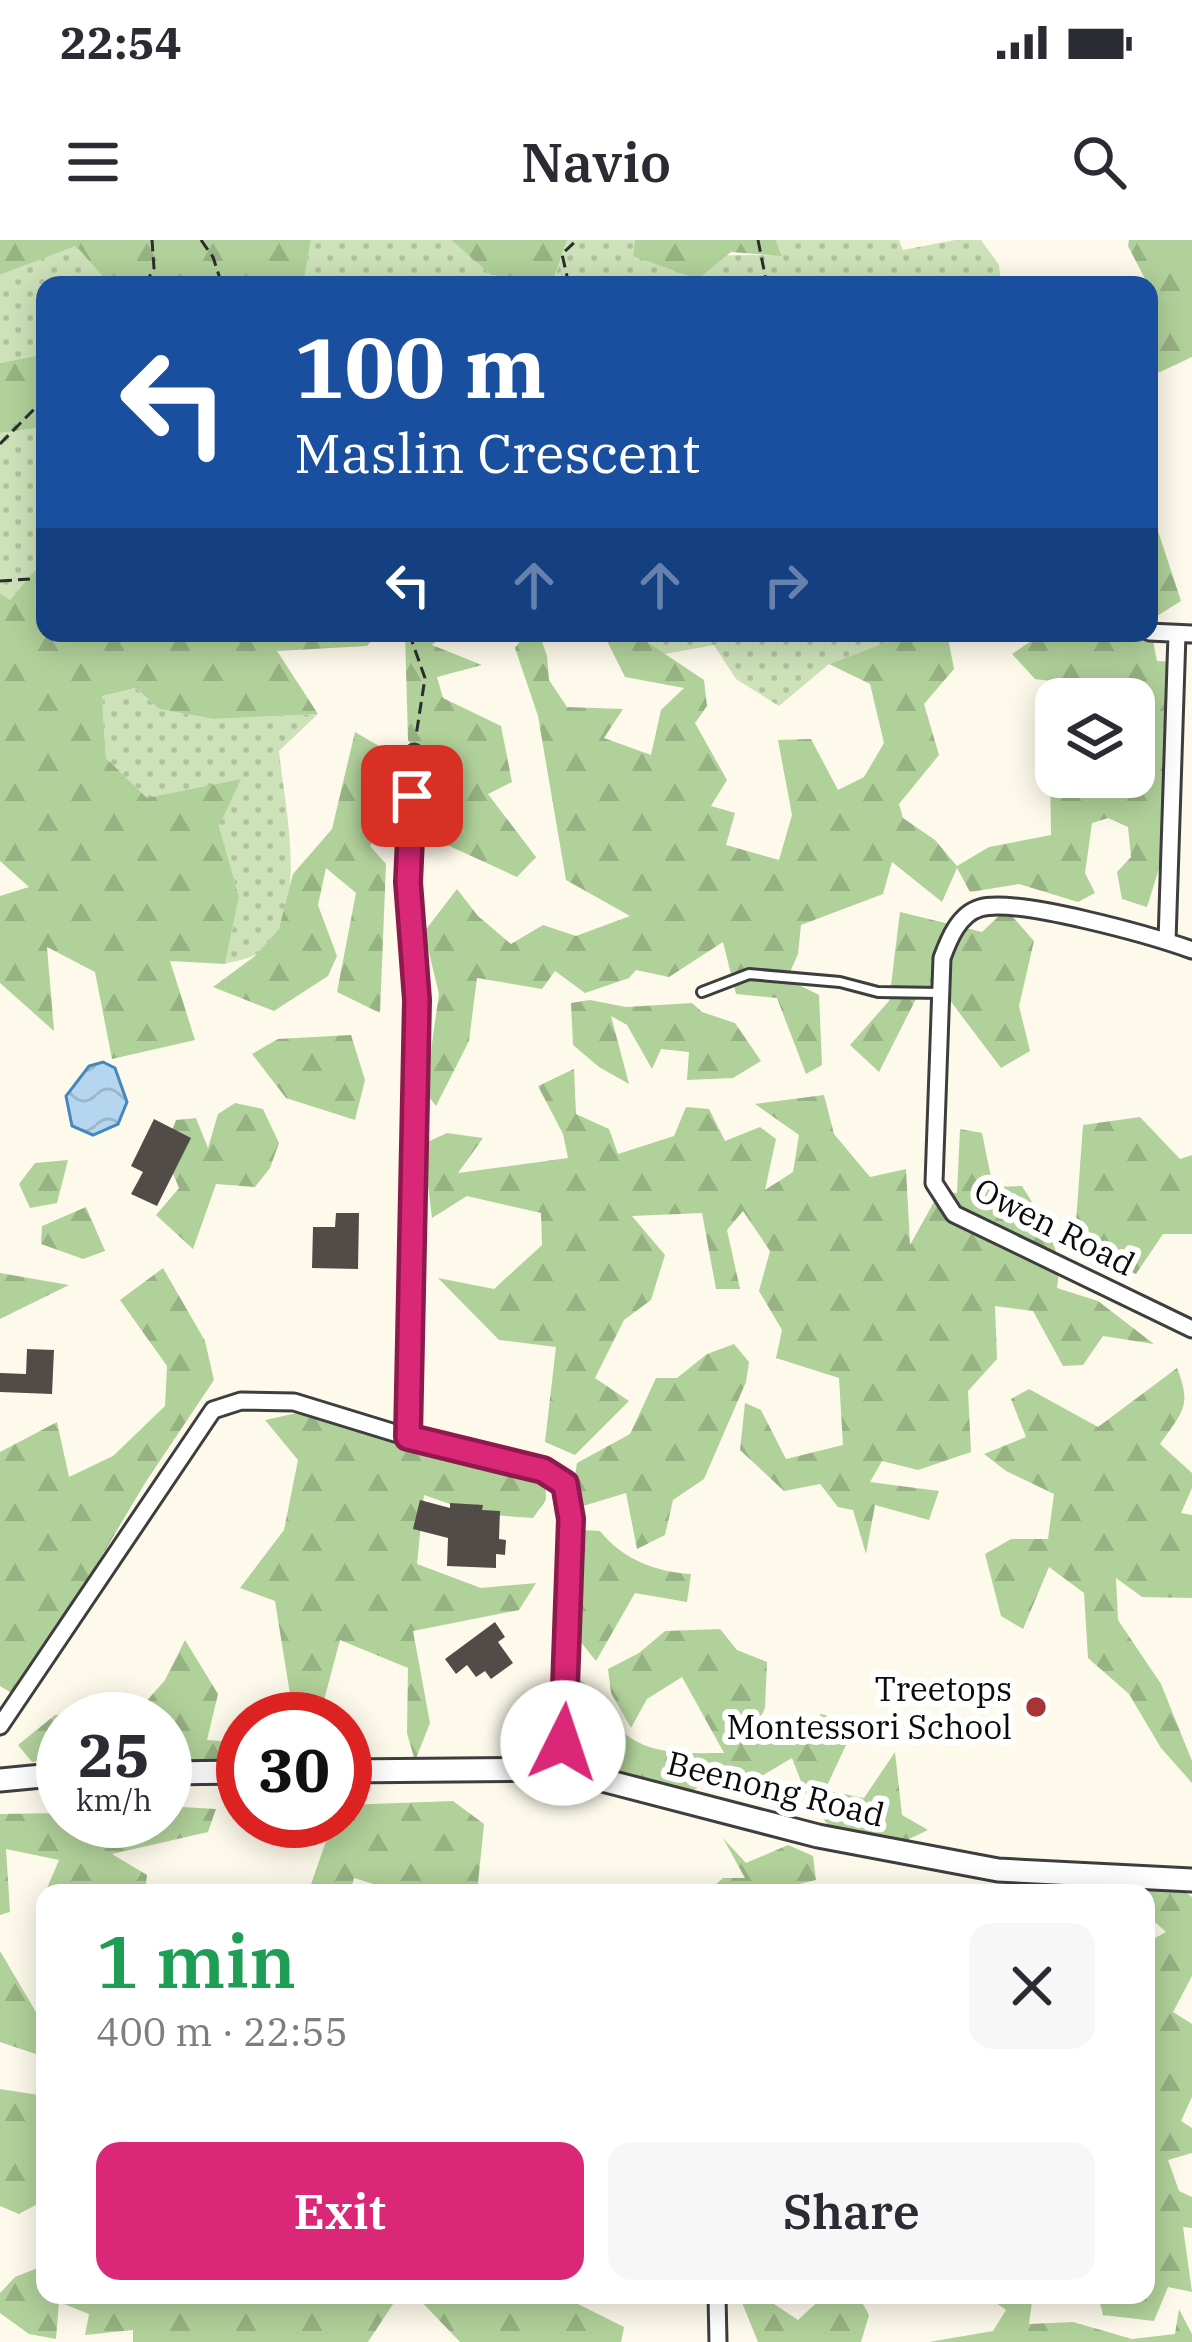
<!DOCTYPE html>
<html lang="en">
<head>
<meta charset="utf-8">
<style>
	body { margin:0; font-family:"IBM Plex Serif",serif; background:#f7f7f7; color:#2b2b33; height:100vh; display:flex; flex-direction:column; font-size:45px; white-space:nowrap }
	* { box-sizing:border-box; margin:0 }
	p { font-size:39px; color:#7c7c81 }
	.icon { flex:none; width:66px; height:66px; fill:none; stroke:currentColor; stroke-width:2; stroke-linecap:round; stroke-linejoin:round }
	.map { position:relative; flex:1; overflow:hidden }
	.side { position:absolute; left:36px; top:1644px; width:1119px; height:420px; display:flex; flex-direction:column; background:#fff; border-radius:24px; box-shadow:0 6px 30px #0003 }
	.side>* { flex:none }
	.banner { position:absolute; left:36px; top:36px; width:1122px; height:366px; border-radius:24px; box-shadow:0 6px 30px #0003; background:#1a4fa0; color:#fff; overflow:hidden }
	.controls { position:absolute; left:1035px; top:438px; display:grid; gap:24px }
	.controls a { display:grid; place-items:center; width:120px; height:120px; border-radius:24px; background:#fff; box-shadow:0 6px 30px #0003; font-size:60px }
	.speed { position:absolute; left:36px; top:1452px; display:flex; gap:24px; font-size:60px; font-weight:700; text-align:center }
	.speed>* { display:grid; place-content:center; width:156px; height:156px; border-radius:50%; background:#fff; box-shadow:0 6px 30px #0003; line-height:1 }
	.speed small { font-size:30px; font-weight:400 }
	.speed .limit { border:18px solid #d22; background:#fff; color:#111 }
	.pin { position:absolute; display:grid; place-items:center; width:102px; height:102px; color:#fff; margin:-51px; border-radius:24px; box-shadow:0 6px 18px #0006 }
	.me { position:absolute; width:132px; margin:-66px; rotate:4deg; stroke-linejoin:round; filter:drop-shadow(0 0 9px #0008) }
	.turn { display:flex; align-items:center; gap:42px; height:252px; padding:0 60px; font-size:54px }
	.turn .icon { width:156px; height:156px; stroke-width:2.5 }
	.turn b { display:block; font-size:84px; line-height:102px }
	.lanes { display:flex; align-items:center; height:114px; padding:0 60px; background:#0003; justify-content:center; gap:60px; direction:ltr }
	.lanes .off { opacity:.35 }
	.round { display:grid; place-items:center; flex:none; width:126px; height:126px; border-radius:24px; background:#f7f7f7 }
	.summary { display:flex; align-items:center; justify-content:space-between; height:204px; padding:0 60px }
	h1 { font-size:72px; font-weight:600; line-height:90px; color:#1e9e55 }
	.cta { display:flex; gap:24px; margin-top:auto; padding:24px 60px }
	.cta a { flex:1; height:138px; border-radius:24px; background:#db2777; color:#fff; font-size:48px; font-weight:600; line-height:138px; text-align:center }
	.cta a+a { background:#f7f7f7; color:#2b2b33 }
	.status { display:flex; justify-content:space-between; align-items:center; height:84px; padding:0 60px; background:#fff; direction:ltr }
	.status svg { height:33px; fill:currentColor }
	header { display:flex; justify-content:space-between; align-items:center; height:156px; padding:0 60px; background:#fff; font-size:54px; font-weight:600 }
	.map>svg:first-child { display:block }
</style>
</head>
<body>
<div class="status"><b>22:54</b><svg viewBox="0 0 49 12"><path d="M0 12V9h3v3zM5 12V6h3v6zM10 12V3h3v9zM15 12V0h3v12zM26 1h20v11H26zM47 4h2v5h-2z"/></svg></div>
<header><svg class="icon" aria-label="menu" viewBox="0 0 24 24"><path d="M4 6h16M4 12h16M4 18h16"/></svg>Navio<svg class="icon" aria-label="search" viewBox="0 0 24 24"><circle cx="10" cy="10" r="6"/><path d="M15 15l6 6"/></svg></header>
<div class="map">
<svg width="1192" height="2102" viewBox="0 0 1192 2102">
	<defs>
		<pattern id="grass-dots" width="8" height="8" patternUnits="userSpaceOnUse" patternTransform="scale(3)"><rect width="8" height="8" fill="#cde2b9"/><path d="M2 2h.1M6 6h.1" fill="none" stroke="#afc19e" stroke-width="1.8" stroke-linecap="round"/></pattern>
		<pattern id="forest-firs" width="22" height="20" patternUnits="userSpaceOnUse" patternTransform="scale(3)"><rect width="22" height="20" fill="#b1d19a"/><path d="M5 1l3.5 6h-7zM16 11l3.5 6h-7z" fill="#97b283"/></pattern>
		<pattern id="water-waves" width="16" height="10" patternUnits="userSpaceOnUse" patternTransform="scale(3)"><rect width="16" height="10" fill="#b5d6ee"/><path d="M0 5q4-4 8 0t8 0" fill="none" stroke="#9ab6cb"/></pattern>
	</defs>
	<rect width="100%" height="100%" fill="#fdfaeb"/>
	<path fill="url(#grass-dots)" d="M311,0H451L491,35L554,41L567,0H635L633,16L782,15L776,0H899L903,10L955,0H981L999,25L1001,45H303Z
		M76,6L110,45H45V114L0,123V35Z
		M45,187V332L35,330L10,360L0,353V193Z
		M629,393H903L905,396L829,424L779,466L736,439L714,405L665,414Z
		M136,448L159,469L213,479L318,474L279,511C284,565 314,686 253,716C245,720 233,721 225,724L239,657L219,586L147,558L106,518L102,456Z"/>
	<path fill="url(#forest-firs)" d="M0,0H311L303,45H110L76,6L0,35Z
		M451,0H567L553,42L491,35Z
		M635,0H776L782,16L731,12L698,39L633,16Z
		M1129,0H1192V117L1160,132L1149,131V72L1157,62L1128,6Z
		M45,114V187L0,193V123Z
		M1149,241L1154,245L1157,288L1181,361L1149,381L1157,421L1178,422L1163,519L1168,600L1147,667L1122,659L1117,632L1131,617L1128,587L1108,578L1092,583L1085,633L1095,653L1078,662L1019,644L970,652L957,628L942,662L892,622L883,654L801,685L798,714L787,739L819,755L822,825L806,834L777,758L736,754L723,702L669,737L636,730L629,738L585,753L555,731L542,749L477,738L469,801L436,866L425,852L439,754L424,692L457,649L478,676L511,704L543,685L576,696L630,676L566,640L538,476L515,408L526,393H539L547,416L549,440L567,467L623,469L604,498L651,515L661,470L684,448L625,437L603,393H629L641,398L704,440L707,466L695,483L727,540L711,566L735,573L726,605L779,620L792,575L778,500L811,499L838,550L864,537L884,503L870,444L829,424L904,396L903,393H947L954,429L924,464L939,515L899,564L903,578L935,600L957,626L989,607L1051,595L1050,531L1056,530V537H1134V459L1086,445L1035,439L1012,414L1043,393H1149Z
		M35,330L45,332V393H140L144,400L160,393H379L367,406L277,411L318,474L213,479L159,469L136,448L102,456L106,518L147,558L241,539L219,586L239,657L225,724L170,721L195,800L112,819L95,732L47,707L54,791L0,743V656L29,647L0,621V353L10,360Z
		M405,393H445L432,405L482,425L437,437L443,458L501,486L512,542L488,554L536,617L517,637L434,599L432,534L408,500Z
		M355,492L391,513L390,557L370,606L386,624L380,773L337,752L356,653L326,628L318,665L337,716L328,736L274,771L213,747L255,716L279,689L293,634L332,589Z
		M1006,669L1034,701L1019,766L1030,811L1001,828L949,759L922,747L879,832L850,805L889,761L900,672L982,692Z
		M590,760L626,767L692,763L702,772L735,783L761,821L733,838L687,840L689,812L661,809L652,829L627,785L611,776L629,844L599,827L573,805L571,763Z
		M351,795L365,840L355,880L286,858L252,814L278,799Z
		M574,829L576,874L609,889L618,914L674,896L686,867L709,869L725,901L760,887L776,899L765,950L793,932L799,895L755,864L824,855L834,894L870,937L906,929L910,1005L940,951L957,953L960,889L982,893L993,947L1022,946C1043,980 1064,1007 1057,1048L1098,1061L1154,1104L1103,1096L1083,1125L1063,1126L1033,1071L995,1066L997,1119L968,1151L971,1212L918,1230L882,1221L870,1242L939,1251L929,1280L875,1265L866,1314L853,1270L838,1267L820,1244L784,1251L740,1210L745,1163L761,1170L786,1219L843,1205L839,1138L776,1118L782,1090L759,1051L770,1011L743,971L727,990L740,1049H716L702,973L632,976L665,1015L651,1060L624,1080L595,1138L629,1161L575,1215L545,1202L556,1107L499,1100L438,1038L494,1049L542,1005L541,973L467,956L432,978L423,904L447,893L483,898L458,933L568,918L563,894L538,846Z
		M235,863L263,869L279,903L270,928L255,947L216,944L193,1009L156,975L179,948L164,912L176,880L196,878L208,908L218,874Z
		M1140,877L1180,919L1192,915V994H1163L1136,1034L1074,1010L1083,885Z
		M68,920L57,963L30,968L19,944L35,923Z
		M86,967L105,1011L83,1019L41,1004L42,986Z
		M163,1028L205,1101L214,1140L145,1243L18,1457L0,1446V1212L57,1182L69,1237L113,1216L165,1166L167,1126L120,1060Z
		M0,1033L69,1045L0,1079Z
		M734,1104L749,1122L746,1142L704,1239L673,1260L665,1295L637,1309L626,1253L570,1270L577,1223L630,1194L656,1138H677L707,1114Z
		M1177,1128C1192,1166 1183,1171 1160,1204L1192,1233V1248L1181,1273L1192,1275V1358L1142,1357L1116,1338L1118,1380L1161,1444L1192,1521V1543L1161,1508L1129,1454L1088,1418L1084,1353L1049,1327L1023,1389L1001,1376L985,1314L1011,1299H1048L1054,1254L1006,1231L984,1214L1026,1197L1011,1159L1029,1149L1098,1187Z
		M329,1166L384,1195L545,1226L546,1260L533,1278L479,1274L424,1255L417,1324L481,1348L536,1343L519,1370L413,1391L430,1483L415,1521L407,1493L408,1428L340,1400L319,1479H294L275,1361L240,1348L284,1290L298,1220L265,1180Z
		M583,1290L600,1291C622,1319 656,1332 691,1334L687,1362L635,1353L596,1421L580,1401Z
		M720,1389L737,1410L767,1422L765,1468L755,1489L803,1486L821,1474L843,1480L846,1505L825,1550L864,1558L895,1512L902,1575L928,1590L890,1608L840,1601L807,1557L792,1518L743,1547L724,1533L683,1556L621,1543L612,1522L592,1521L573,1469L580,1440C607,1460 598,1464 615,1484C643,1517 686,1513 724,1513L682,1437L647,1459L631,1488L611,1453L608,1429L639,1413L665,1391Z
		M185,1400L218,1454L207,1500L243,1503V1525C209,1525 198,1514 165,1528V1479H63V1518L32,1522L18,1505L55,1475L137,1472L165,1440Z
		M453,1561L484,1584L477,1653H433L429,1648L402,1653L354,1638L350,1653H308L333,1581H345V1565Z
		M165,1566L216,1569L208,1592L112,1614L147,1635L145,1653H45L59,1620L6,1609L10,1672L0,1675V1574L63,1573V1581H165Z
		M723,1598L746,1623L788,1605L813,1616L816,1640L761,1653H706L723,1638H745Z
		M1169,1640L1192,1657V1736L1173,1772L1192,1784V1857L1181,1881L1192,1888V1913L1168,1920L1179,1951L1192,1957V1988L1183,1987L1192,2052L1168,2047L1154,2081L1103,2075L1098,2055H1146V1703L1166,1692L1146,1674V1653H1125Z
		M0,1711L43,1784L42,1816L0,1802Z
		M0,1849L45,1856V1960L19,1974L0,1966Z
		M45,2025V2055H399L368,2102H133V2090L85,2095L89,2074L59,2062L56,2099L29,2094L0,2073V2053L15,2037Z
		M415,2055H560L624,2087L621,2102H460Z
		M739,2055L762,2056L798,2080L825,2055H858L869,2075L861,2102H758Z
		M985,2055H1033L1029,2084L1073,2082L1132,2099L1175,2094L1179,2069L1192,2094V2102H929L993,2091L1006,2070Z"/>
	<path fill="url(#water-waves)" stroke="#4588bc" stroke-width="3" d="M103,822L115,828L127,862L118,884L93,895L72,886L66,856L89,826Z"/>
	<path fill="#524c48" d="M154,879L191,898L157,966L131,954L143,932L131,926Z
		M336,973H359L358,1029L312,1028L313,987H335Z
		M27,1109L54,1110L52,1154L0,1152V1133L26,1134Z
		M420,1260L450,1268V1263L483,1265L482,1270L500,1271L499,1299L506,1300L505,1315L496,1314V1328L447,1326L448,1298L413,1289Z
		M495,1382L505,1397L498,1402L513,1423L491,1439L485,1431L476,1437L467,1425L456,1434L445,1419Z"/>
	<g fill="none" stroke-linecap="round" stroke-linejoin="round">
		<g stroke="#3e3e3e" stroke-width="14">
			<path id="service" d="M702,752L749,734L840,742L878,752L941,753"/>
		</g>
		<g stroke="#3e3e3e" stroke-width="21">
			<path id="minor" d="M1149,392L1192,394
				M1167,701L1177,394
				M1192,710C1153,696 1016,657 980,668C959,674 949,699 942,718L934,943L954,974L1192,1089
				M408,1197L417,760L408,642L414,513
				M0,1486L213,1170L241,1161L294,1162L408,1197L543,1230L565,1244L571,1279L566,1478L560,1529
				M717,2055L718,2102"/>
		</g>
		<g stroke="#3e3e3e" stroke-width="27">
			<path id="tertiary" d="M345,1531L560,1529L818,1596L998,1630L1192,1640
				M165,1533L243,1532
				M0,1540L63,1534"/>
		</g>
		<path stroke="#2d2d2d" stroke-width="3" stroke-dasharray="12 6" stroke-linecap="butt" d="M201,0L213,17L222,45
			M758,0L767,45
			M145,45L154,28L152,0
			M569,45L562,14L577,0
			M0,204L45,158
			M0,341L45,338
			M409,393L425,438L416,496
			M984,393H1023"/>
		<use href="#service" stroke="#fff" stroke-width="8"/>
		<use href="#minor" stroke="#fff" stroke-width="15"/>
		<use href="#tertiary" stroke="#fff" stroke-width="21"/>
	</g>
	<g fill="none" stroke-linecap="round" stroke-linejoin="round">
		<g stroke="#8e194d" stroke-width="30">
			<path id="route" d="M412,556L408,642L417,760L408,1197L543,1230L565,1244L571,1279L563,1503"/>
		</g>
		<use href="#route" stroke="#db2777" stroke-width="21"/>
	</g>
	<circle fill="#a93435" stroke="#fff" stroke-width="4.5" cx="1036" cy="1467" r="12"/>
	<g text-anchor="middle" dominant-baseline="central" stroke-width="12" stroke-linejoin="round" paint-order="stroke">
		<g font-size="33" fill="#0b0b0b" stroke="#fff">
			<text transform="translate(1055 986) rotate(27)">Owen Road</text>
			<text transform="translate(776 1548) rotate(14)">Beenong Road</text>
		</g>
		<g font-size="33" fill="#0b0b0b" stroke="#fff" text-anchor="end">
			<text x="1012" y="1448">Treetops<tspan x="1012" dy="38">Montessori School</tspan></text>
		</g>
	</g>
</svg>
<div class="controls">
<a><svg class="icon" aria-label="layers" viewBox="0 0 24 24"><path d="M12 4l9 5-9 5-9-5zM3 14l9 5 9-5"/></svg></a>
</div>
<div class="speed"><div>25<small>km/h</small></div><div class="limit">30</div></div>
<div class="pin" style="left:412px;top:556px;background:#d93025"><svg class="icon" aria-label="arrive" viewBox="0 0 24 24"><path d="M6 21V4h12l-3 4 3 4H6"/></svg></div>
<svg class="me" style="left:563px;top:1503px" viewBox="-20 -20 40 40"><circle r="19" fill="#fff"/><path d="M0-13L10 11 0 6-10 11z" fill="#db2777"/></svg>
<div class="banner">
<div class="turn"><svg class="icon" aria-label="left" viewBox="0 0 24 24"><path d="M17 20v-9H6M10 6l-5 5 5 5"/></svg><div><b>100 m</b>Maslin Crescent</div></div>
<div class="lanes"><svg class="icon" aria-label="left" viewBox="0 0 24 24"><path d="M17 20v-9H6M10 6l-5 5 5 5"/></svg><svg class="icon off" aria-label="ahead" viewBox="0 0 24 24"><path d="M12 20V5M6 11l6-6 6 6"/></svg><svg class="icon off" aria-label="ahead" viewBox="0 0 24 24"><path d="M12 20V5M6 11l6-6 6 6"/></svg><svg class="icon off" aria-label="right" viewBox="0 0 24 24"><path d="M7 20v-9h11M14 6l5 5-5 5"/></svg></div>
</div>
<section class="side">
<div class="summary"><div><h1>1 min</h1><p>400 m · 22:55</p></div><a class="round"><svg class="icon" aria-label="close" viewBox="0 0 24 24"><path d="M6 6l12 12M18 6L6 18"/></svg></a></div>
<div class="cta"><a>Exit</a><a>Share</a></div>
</section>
</div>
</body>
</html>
